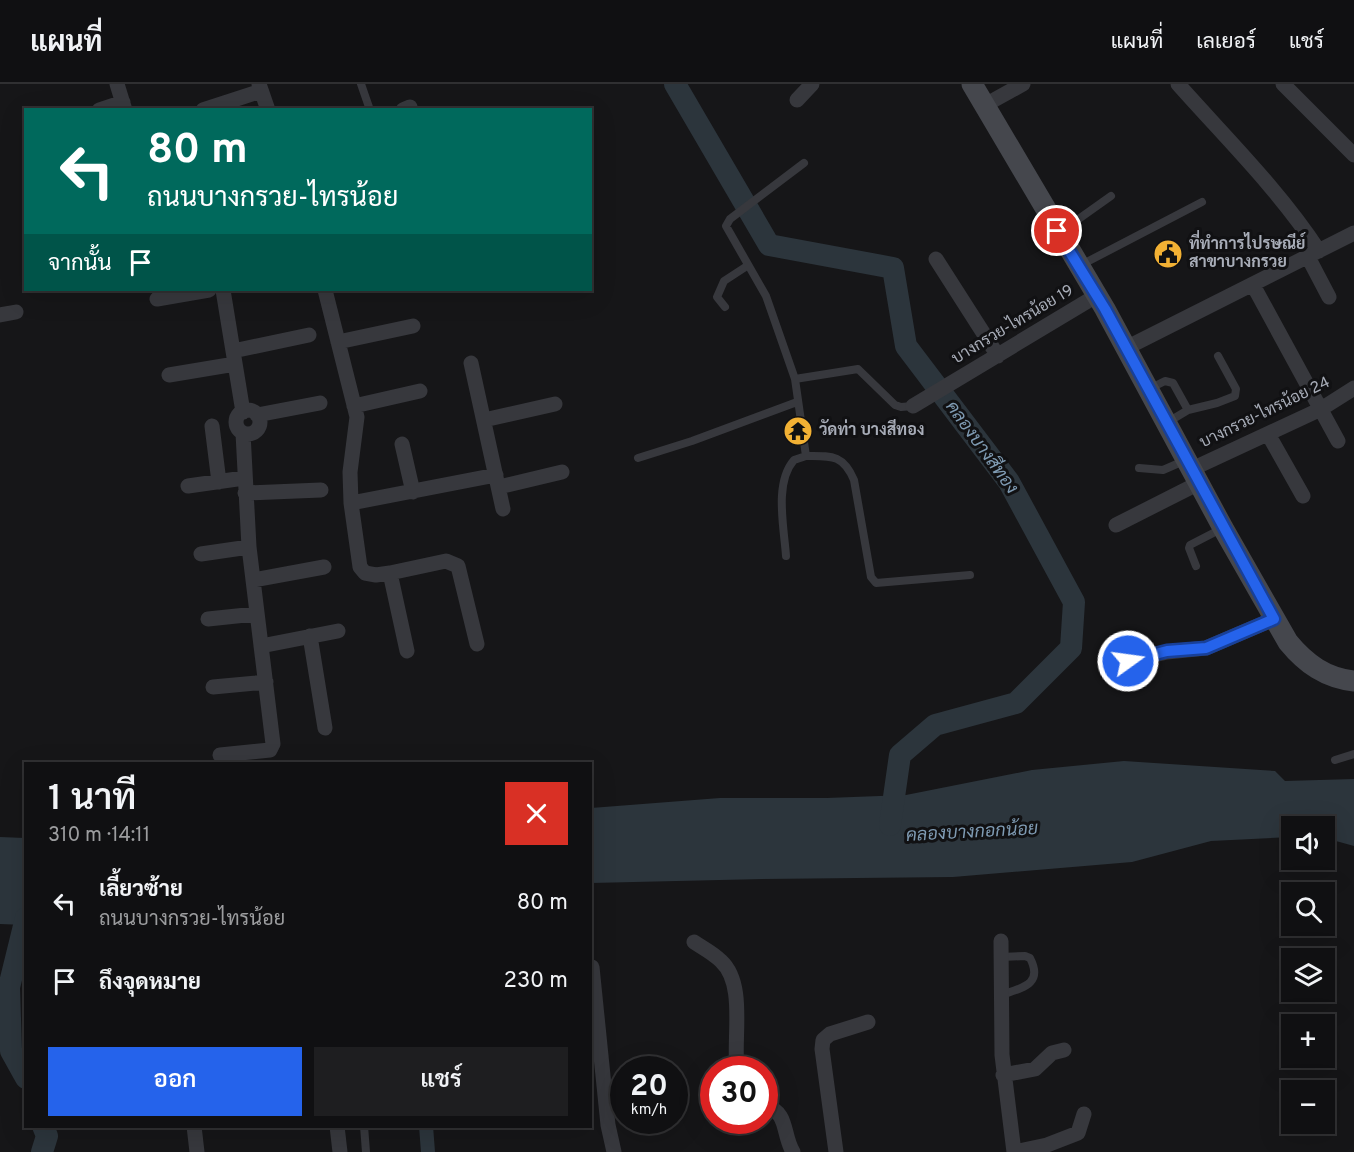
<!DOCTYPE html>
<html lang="th">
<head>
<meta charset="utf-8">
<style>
	body { margin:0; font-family:Overpass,Sarabun,sans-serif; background:#1e1e20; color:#f1f3f6; height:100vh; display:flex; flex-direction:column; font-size:22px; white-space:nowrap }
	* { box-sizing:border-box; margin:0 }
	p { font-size:20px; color:#9c9d9f }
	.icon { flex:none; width:33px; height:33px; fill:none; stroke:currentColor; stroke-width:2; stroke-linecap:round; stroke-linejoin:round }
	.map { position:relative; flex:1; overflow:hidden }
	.panel { position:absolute; left:24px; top:678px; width:568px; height:366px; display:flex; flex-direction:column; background:#101012; border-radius:0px; box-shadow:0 6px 24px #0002,0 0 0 2px #303032 }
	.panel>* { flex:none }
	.hud { position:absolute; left:24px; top:24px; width:568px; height:183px; border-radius:0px; box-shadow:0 6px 24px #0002,0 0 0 2px #303032; background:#00695c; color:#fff; overflow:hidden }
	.tools { position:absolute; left:1281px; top:732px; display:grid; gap:12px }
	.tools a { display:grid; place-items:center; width:54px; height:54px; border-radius:0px; background:#101012; box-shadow:0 6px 24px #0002,0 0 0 2px #303032; font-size:30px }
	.speed { position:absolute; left:610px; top:972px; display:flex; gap:12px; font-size:30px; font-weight:700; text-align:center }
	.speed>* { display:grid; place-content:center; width:78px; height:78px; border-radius:50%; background:#101012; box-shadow:0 6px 24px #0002,0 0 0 2px #303032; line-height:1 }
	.speed small { font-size:15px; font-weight:400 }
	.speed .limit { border:9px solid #d22; background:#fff; color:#111 }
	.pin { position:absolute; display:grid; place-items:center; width:51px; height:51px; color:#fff; margin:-26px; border:3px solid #fff; border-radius:50%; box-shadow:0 2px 6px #0007 }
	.me { position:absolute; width:66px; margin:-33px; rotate:76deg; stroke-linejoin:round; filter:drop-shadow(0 0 4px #0008) }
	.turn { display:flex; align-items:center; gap:21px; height:126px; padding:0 24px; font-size:27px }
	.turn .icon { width:78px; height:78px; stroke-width:2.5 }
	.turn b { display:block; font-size:42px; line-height:51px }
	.then { display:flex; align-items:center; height:57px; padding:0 24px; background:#0003; gap:12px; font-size:22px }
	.round { display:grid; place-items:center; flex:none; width:63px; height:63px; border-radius:0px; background:#1e1e20 }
	.head { display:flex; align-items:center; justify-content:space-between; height:102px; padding:0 24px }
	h1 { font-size:36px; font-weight:600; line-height:45px }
	.primary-button { display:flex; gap:12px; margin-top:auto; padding:12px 24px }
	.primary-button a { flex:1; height:69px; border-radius:0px; background:#2563eb; color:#fff; font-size:24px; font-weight:600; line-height:69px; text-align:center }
	.primary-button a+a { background:#1e1e20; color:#f1f3f6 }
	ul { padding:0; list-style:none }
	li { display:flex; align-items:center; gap:18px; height:78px; padding:0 24px }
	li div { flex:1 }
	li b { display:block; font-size:22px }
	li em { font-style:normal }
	header { display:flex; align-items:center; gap:36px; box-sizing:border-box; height:84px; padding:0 30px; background:#101012; border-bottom:2px solid #303032 }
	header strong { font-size:28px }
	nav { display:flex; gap:33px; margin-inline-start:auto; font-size:21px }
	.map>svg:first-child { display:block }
</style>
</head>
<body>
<header>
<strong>แผนที่</strong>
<nav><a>แผนที่</a><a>เลเยอร์</a><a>แชร์</a></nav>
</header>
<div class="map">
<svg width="1354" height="1068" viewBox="0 0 1354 1068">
	<rect width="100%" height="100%" fill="#161618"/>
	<path fill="#2c353c" d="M1124,677L1275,687L1285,697L1354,695V762L1325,754L1324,742H1292L1291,753L1211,757L1132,778L953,793L763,795L591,799V724L720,714H827L906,711L1032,686Z
		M0,753L25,754V841L0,840Z"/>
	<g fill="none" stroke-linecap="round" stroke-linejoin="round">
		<path stroke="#2c353c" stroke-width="14" d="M426,1042L428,1068"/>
		<path stroke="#2c353c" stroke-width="22" d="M675,0L769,161L893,184L906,262L1009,398L1074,518L1071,564L1016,619L935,641L900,671L890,741
			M26,834L9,903L11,967L26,994
			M42,1068L47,1052L43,1042"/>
		<path stroke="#37383d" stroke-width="8" d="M361,0L370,26
			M1060,145L1080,134L1111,112
			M1081,181L1202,118
			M725,223L717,213L724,197L747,182
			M795,295L766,212L726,142L730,135L804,79
			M1149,305L1165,297L1173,299L1188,326L1168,338
			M1188,326L1217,319L1235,312L1236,305L1218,272
			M806,372C831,372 843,370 854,396L871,493L876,499L970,491
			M638,374L692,357L797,318
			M1139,384L1163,386L1186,376
			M786,472C784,443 774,399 794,376L806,372L795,295L858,285L895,321L901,323L913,322
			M1196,482L1189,464L1190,461L1221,445
			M1335,676L1354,670
			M1001,873L1025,872L1030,874C1044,901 1021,904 1001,911
			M364,1042L366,1068"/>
		<path stroke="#37383d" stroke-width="15" d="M117,0L125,26
			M259,0L268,26
			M1178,0C1226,54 1279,106 1319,167
			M1283,0L1354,71
			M797,16L812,0
			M985,21L1023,0
			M99,26L123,18
			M203,26L261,7
			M403,26L410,23
			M1308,173L1329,213
			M936,175L998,272
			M1253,201L1338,357
			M223,206L243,328
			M325,206L357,333L350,388L351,419L360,483L365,489L376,491L390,489L407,567
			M157,215L209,206
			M0,231L16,228
			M338,258L413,242
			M1126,264L1354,149
			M233,267L309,251
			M471,279L503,425
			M169,291L235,280
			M354,322L420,307
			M913,322L1096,212
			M236 338a12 12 0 1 1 24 0a12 12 0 1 1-24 0Z
			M257,331L320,319
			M484,336L555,320
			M212,342L219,398
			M1268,350L1303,412
			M402,360L413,408
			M1192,385L1321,325L1354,304
			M188,402L244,394
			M499,403L562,388
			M245,409L321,406
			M351,419L496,391
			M1116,441L1199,399
			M201,470L249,463
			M390,489L446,477L458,482L477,560
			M253,496L324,483
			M208,535L256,530
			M310,552L325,644
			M261,562L338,547
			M1128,577L1167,568L1206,564L1274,535
			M213,603L266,598
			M220,671L270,666L273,660L249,463L243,349
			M1001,857L1002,971L1014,1068L1047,1061L1078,1049L1084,1030
			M694,858C703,864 713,869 721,877C746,900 733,953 737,986
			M592,883L608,1041L614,1068
			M1003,991L1035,985L1052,969L1064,966
			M765,1022C789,1028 782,1050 793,1068
			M194,1042L197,1068
			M337,1042L340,1068
			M836,1068L822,965L823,956L830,950L868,938"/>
		<path stroke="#45474d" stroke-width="21" d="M972,0L1105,225L1223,444L1288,558C1306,580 1326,594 1354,597"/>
	</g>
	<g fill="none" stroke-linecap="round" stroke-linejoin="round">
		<g stroke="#184099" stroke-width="15">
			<path id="route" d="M1057,147L1105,225L1274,535L1206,564L1167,567L1128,577"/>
		</g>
		<use href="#route" stroke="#2563eb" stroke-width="10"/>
	</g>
	<defs>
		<g id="civic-disc" transform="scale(1.5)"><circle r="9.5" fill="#f2b134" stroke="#111113"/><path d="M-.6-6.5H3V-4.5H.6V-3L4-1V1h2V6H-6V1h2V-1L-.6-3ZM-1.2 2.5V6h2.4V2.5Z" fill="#111"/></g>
		<g id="temple-disc" transform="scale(1.5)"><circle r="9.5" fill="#f2b134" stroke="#111113"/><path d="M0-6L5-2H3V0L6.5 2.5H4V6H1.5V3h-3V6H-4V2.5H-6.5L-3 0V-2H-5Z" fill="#111"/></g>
	</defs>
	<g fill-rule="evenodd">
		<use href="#civic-disc" x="1168" y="170"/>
		<use href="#temple-disc" x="798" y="347"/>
	</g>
	<g text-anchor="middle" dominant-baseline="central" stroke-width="6" stroke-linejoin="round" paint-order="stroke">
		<g font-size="16" font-weight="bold" fill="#a8adb8" stroke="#111113" text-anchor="start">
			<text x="1189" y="161">ที่ทำการไปรษณีย์<tspan x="1189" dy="18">สาขาบางกรวย</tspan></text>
			<text x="819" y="347">วัดท่า บางสีทอง</text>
		</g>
		<g font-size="16" fill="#a8adb8" stroke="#111113">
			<text transform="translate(1013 241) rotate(-31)">บางกรวย-ไทรน้อย 19</text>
			<text transform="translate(1265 329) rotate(-26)">บางกรวย-ไทรน้อย 24</text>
		</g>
		<g font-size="18" font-style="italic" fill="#7f9bb3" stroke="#111113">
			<text transform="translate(981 364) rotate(54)">คลองบางสีทอง</text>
			<text transform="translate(972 749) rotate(-3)">คลองบางกอกน้อย</text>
		</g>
	</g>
</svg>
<div class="tools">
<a><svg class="icon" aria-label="sound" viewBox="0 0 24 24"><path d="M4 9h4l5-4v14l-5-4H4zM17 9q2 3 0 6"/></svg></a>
<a><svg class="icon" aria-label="search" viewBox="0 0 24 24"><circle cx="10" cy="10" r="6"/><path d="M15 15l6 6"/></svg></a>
<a><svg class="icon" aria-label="layers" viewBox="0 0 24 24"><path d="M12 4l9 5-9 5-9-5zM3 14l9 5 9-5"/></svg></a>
<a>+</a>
<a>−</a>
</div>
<div class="speed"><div>20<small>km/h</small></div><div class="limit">30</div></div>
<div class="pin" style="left:1057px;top:147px;background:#d93025"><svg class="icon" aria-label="arrive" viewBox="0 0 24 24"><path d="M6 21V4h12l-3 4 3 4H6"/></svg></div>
<svg class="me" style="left:1128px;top:577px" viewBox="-20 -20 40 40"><circle r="17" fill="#2563eb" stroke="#fff" stroke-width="3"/><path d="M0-11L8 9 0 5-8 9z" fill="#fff"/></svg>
<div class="hud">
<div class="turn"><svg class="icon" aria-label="left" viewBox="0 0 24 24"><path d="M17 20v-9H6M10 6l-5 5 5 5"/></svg><div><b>80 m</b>ถนนบางกรวย-ไทรน้อย</div></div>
<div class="then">จากนั้น<svg class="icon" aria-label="arrive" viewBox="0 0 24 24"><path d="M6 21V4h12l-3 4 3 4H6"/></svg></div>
</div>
<section class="panel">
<div class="head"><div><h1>1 นาที</h1><p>310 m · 14:11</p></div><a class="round" style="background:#d93025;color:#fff"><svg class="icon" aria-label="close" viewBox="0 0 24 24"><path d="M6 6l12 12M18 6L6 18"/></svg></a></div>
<ul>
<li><svg class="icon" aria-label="left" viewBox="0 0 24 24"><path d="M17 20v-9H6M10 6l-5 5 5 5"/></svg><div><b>เลี้ยวซ้าย</b><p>ถนนบางกรวย-ไทรน้อย</p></div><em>80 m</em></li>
<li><svg class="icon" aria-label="arrive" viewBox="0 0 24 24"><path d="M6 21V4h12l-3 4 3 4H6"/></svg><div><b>ถึงจุดหมาย</b></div><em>230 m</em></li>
</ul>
<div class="primary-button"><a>ออก</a><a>แชร์</a></div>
</section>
</div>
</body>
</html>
